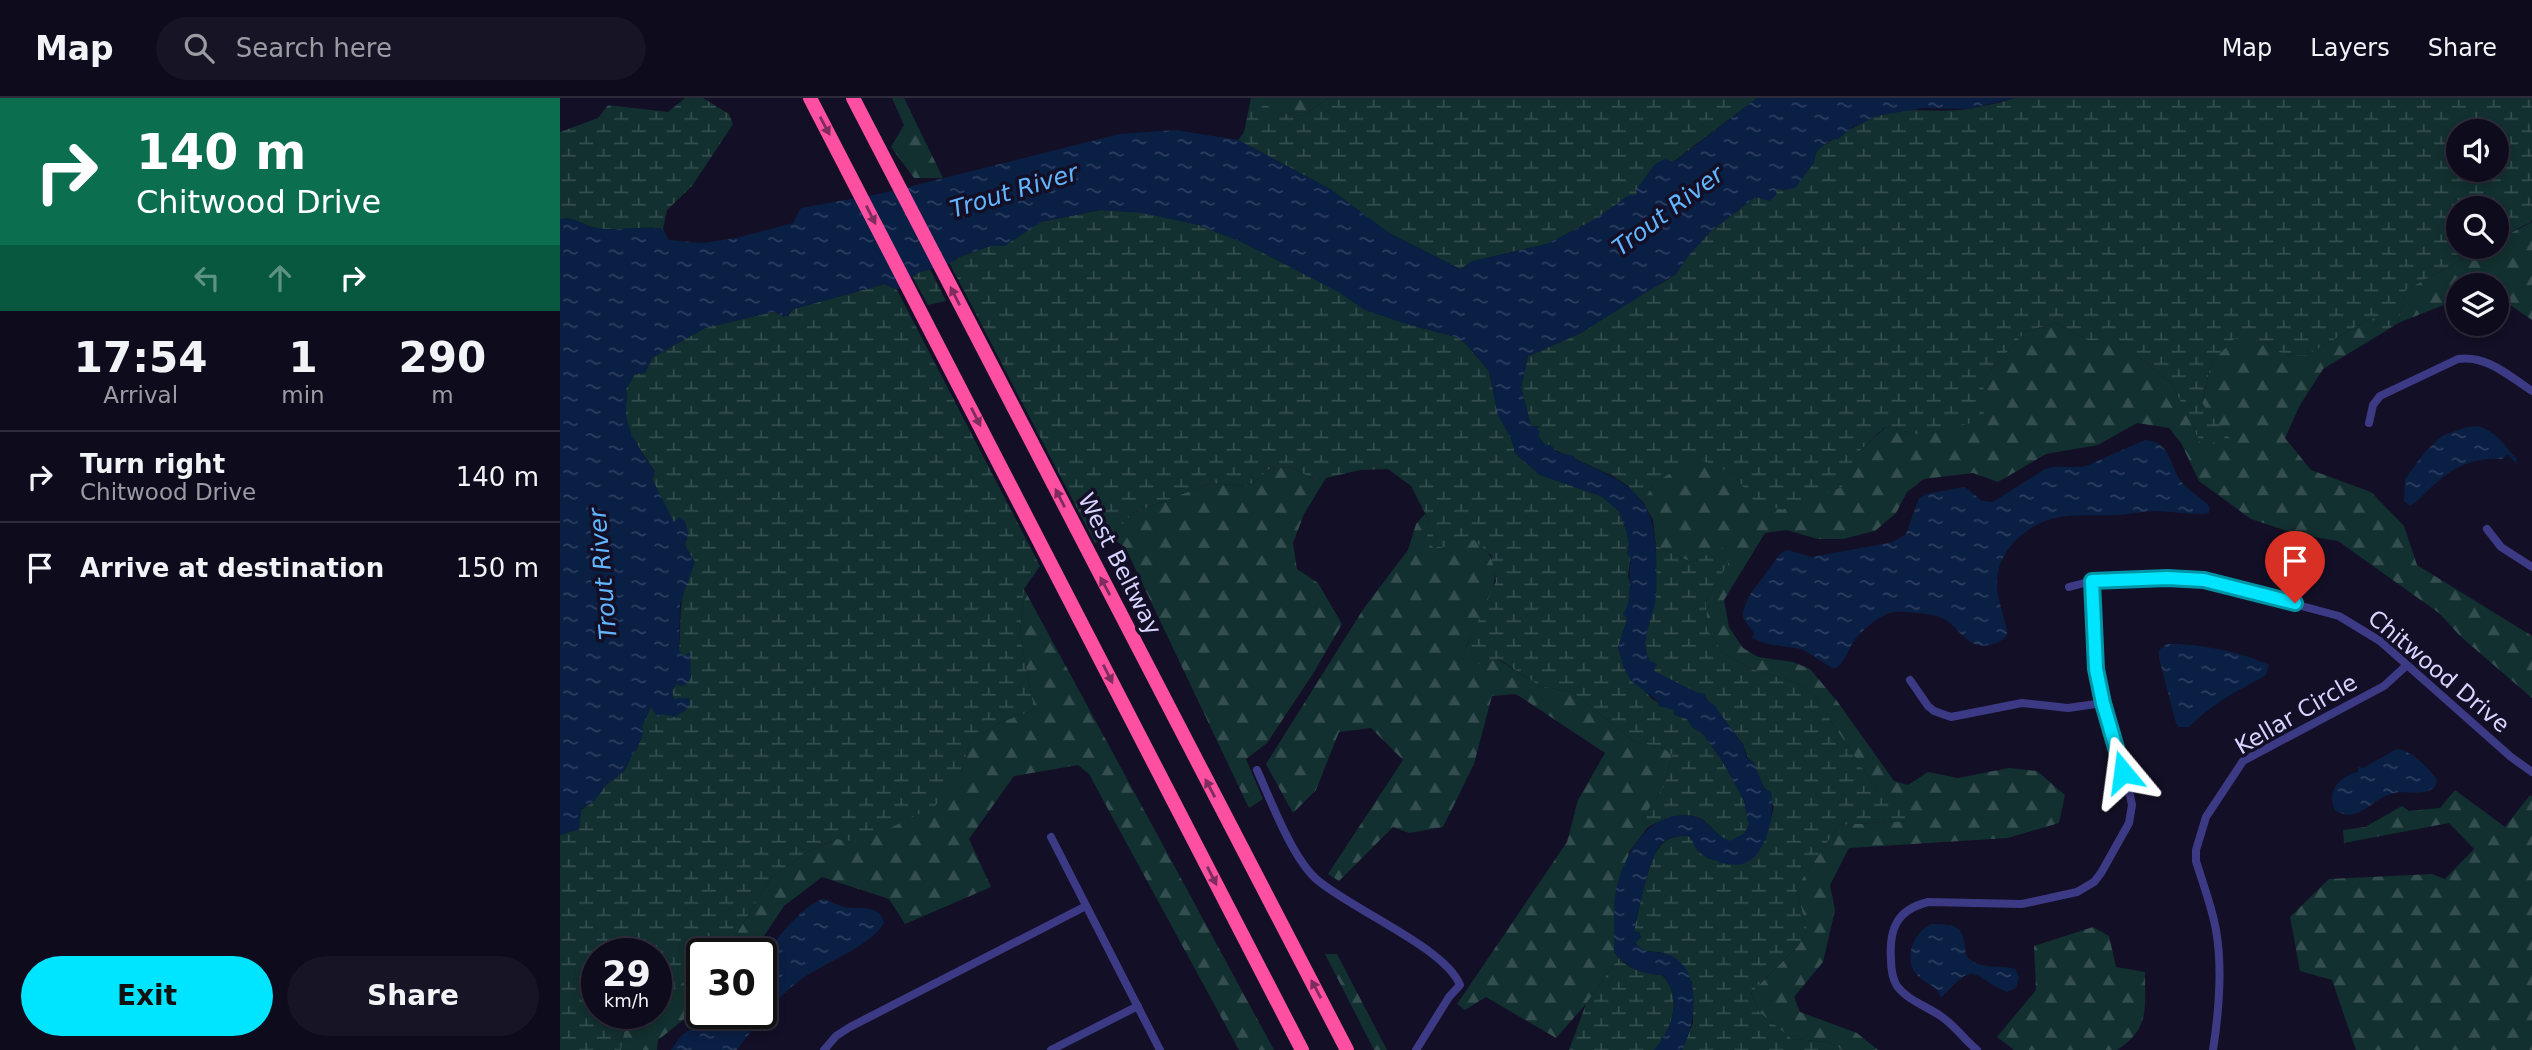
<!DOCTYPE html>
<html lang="en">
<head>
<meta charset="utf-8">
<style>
	body { margin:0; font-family:"DejaVu Sans",sans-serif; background:#171425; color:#f1f3f6; height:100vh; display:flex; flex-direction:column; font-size:26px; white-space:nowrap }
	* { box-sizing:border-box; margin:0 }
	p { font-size:23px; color:#9b9ba3 }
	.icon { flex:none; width:38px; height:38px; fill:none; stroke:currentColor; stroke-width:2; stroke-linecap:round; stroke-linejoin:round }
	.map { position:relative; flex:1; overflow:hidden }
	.panel { display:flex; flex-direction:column; background:#0e0b1c; width:560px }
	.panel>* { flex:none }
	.guide { background:#0b6e4f; color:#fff; overflow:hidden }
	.tools { position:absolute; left:1886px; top:21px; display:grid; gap:14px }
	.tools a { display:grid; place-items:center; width:63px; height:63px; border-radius:50%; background:#0e0b1c; box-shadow:0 4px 10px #0003,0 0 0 2px #2e2b3b; font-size:35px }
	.speed { position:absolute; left:21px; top:840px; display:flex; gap:14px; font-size:35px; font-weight:700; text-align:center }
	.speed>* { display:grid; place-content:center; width:91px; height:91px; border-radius:50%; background:#0e0b1c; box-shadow:0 4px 10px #0003,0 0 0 2px #2e2b3b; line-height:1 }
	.speed small { font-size:18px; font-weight:400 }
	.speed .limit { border:4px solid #111; border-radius:10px; background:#fff; color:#111 }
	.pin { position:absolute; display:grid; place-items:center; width:60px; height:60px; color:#fff; margin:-72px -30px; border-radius:50% 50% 50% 0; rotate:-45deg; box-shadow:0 0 7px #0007 }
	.pin .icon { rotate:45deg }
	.me { position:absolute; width:77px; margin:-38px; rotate:344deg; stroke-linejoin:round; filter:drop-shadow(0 0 5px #0008) }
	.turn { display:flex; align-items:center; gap:24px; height:147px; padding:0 21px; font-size:32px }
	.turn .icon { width:91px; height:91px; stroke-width:2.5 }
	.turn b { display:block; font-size:49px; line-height:60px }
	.lanes { display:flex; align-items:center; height:66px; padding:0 21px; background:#0003; justify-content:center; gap:35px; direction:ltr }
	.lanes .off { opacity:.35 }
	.eta { display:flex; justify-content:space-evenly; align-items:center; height:119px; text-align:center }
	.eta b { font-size:42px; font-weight:600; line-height:49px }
	.cta { display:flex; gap:14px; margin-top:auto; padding:14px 21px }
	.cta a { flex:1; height:80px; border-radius:42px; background:#00e5ff; color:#111; font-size:28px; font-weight:600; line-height:80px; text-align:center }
	.cta a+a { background:#171425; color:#f1f3f6 }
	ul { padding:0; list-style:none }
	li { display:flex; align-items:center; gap:21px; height:91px; padding:0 21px; border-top:2px solid #2e2b3b }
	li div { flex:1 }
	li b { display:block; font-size:26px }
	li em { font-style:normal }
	header { display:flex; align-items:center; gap:42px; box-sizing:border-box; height:98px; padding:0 35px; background:#0e0b1c; border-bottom:2px solid #2e2b3b }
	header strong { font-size:33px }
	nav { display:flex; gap:38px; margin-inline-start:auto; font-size:24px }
	.search { width:490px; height:63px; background:#171425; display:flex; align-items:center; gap:18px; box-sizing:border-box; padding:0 24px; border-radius:38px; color:#9b9ba3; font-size:26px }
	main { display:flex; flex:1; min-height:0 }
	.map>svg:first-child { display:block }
</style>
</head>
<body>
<header>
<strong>Map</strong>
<div class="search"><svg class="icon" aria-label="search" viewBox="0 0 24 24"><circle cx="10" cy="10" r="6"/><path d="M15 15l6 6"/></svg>Search here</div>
<nav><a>Map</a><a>Layers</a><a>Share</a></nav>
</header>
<main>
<section class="panel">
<div class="guide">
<div class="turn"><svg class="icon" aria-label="right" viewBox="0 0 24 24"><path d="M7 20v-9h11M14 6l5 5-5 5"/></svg><div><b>140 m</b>Chitwood Drive</div></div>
<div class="lanes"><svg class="icon off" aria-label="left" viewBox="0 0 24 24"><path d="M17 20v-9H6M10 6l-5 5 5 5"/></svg><svg class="icon off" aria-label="ahead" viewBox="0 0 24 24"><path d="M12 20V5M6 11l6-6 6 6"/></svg><svg class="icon" aria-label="right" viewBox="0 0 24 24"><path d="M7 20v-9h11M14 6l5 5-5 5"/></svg></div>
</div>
<div class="eta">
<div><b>17:54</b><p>Arrival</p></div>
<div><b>1</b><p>min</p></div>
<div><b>290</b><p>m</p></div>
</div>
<ul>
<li><svg class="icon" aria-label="right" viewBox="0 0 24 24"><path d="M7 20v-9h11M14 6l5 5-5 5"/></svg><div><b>Turn right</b><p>Chitwood Drive</p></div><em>140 m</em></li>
<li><svg class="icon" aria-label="arrive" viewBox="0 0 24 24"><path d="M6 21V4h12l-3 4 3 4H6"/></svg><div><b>Arrive at destination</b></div><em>150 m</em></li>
</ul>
<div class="cta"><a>Exit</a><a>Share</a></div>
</section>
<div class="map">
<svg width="1972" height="952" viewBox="0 0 1972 952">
	<defs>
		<pattern id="forest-firs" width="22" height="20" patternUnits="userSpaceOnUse" patternTransform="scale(1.75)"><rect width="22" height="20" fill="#12302f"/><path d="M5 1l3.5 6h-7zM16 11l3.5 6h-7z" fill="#344d4e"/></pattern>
		<pattern id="wetland-marsh" width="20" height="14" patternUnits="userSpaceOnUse" patternTransform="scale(1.75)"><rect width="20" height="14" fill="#12302f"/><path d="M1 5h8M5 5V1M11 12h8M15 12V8" fill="none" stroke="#344d4e"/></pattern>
		<pattern id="water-ripples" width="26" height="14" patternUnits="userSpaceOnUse" patternTransform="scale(1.75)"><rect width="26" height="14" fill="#0a1f44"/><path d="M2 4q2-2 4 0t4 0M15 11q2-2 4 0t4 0" fill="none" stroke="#2d3f60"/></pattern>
	</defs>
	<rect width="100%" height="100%" fill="#130f26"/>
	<path fill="url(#forest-firs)" d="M332,0H344L383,80H354L331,49L344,27Z
		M699,0H768L743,18L716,15Z
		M1972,124V222L1937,198V187H1899V201L1838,225L1846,192L1925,149H1937V142Z
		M1813,219L1824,234L1763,271L1740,307L1725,340L1751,372L1811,394L1844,428L1857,467L1972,538V600L1900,538L1879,515L1778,443L1736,436L1691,421L1639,383L1621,345L1609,330L1577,325L1538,347L1486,356L1438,384L1413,375L1364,381L1347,394L1336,415L1315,433L1283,441H1258L1226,432L1205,435L1164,502L1169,529L1183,550L1198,559L1233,564L1250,571L1277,603L1334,683L1348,687L1368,674L1398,680L1449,670L1477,673L1505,697L1499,725L1448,740L1289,750L1270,787L1275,812L1263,864L1234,899L1240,914L1297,935L1318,952H1283L1269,944L1232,941L1199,914L1191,895L1238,848L1247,832L1236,790L1279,727L1345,723L1317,692L1252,595L1234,584L1189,570L1162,554L1147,531L1146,503L1168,466L1163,451L1131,464L1096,448L1093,422L1083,404L1094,385L1136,359L1175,376L1191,400L1295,357L1326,329L1360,337L1423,281L1466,233L1496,225L1531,244L1552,237L1612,286L1642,347L1670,342L1642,306L1651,265L1674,240L1707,244L1722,256L1747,257Z
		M730,369L750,379L766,380L744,416L733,445L737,471L758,485L782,526L754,574L707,645L686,661L703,701L689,710L565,449L550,439L573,415L651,385L685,388L695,384L709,371Z
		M865,416L870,425C884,430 903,435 916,443C956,472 922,515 906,549L937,561L980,588L1012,594L1075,644L1104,650L1112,657L1104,689L1082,721L1088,729L1069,754L1054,854L1059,860L1026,906L996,940L926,899L905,912L897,906L1007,744L1018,702L1045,655L956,596L932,598L914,666L883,729L849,735L833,729L779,783L768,776L843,662L811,630L779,634L756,692L733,715L706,666L804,510L848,452L856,426Z
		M464,491L714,952H679L529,676L518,667L454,678L409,741L431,789L345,826L329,801L262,779L224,808L192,856H162L166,853L211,780L245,755L277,741L302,743L401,677L410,642L444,623L474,612L460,537Z
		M1895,692L1945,729L1970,697L1972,699V952H1796L1772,882L1740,873L1730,819L1769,781L1872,776L1885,781L1914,751L1889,725L1784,745L1783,732L1805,729L1842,708L1849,713L1880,710Z
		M1533,829L1549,838L1556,869L1585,874C1585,910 1590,931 1557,952H1454L1437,939L1476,892L1474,848Z
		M765,856H777L827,952H814Z
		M142,869V907L98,942L97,952H61L64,934L86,915H96V907Z"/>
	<path fill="url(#wetland-marsh)" fill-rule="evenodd" d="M125,0H143L169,16L173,26L132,88L107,112L103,131C81,127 58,134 37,130C23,128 14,118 0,121V34L38,20L48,7L108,14Z
		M691,0H699L716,15L743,18L768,0H1197L1113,64L1077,97H1069L1034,122L987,146L913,163L900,171L829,135L770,91L678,42L684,34Z
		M1455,0H1972V123L1937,142V110H1899V149H1925L1846,192L1838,225L1824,234L1813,219L1747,257L1722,256L1707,244L1674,241L1651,265L1642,305L1671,342L1642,348L1612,286L1553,238L1531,244L1496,225L1466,233L1423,281L1424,322L1360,337L1325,329L1295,357L1282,389L1222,412L1190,400L1175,376L1136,360L1094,385L1083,404L1068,388L1051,377L986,348L978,338L977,331L979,328H971L961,289L968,258L1021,235L1068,203L1104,184L1116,176L1128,158L1151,133L1195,99L1218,90L1224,92C1234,88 1246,75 1252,67C1255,62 1254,56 1258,52C1263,46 1308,21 1317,18C1348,7 1378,16 1408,11C1423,8 1440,5 1455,0ZM1899,33H1937V72H1899Z
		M540,112L582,114L639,127L684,145L779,194L805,212L847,226L896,239L905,245L929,273L938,317L951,340L955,355L980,377L1041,398L1059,413L1067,435L1069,446L1067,456L1071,458L1068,478L1071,489L1067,522L1058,549L1064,570L1092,601L1114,612L1115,617L1127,621L1132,629L1143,636L1161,661L1184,702L1188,723L1190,725L1184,736L1170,743C1158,739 1153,729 1143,722C1127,711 1102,721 1088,729L1082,721L1104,689L1112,657L1104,650L1075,644L1012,594L980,588L938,561L913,567L906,550L936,483L931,457L914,442L875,451L866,443L870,425L851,388L828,371L800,372L766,380L750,379L730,369L709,371L695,384L685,388L651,385L573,415L550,439L535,445L390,166L399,159L430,148H444L480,124Z
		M370,171L386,203L368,207L352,178L357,175Z
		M325,186L337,192L480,468L464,491L460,537L474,612L444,623L410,642L401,677L375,708L302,744L277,741L245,755L211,780L166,853L162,856H142V869L96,907V856H37V915H86L64,934L61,952H0V737L19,731L21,712L34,703L46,687L65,672L73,655L77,651L83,635L82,628L91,609L114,602L112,594L116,585L121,588L128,585L131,579L129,555L123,559L119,552C122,524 117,492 134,468L125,447L128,435L114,425L92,381L95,374C85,357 65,334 66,313C66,305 67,300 66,291L75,276L85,275L93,259L145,230L212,214L228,218L233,211Z
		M1096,448L1131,464L1163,450L1168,466L1146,503L1147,531L1162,554L1189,570L1234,584L1252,595L1317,692L1345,700V723L1279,727L1236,790L1247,832L1238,848L1191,895L1199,914L1232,941L1269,944L1283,952H1122L1133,925L1132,884L1100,854L1082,853L1075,844L1081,839L1079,834L1074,833C1079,813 1088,758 1103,745C1110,739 1119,738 1128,737L1147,760L1158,763L1205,743L1214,709L1196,673L1194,665L1188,660L1183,646L1142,595H1138C1129,590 1099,579 1093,573C1074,552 1093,520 1095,498C1097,481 1096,464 1096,448Z
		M1059,860C1069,872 1087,876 1102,877C1123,899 1113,930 1094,952H1009L1026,906Z"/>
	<path fill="url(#water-ripples)" d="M1197,0H1455L1407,11L1364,10L1316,18L1293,29L1278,41L1270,42L1256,54L1254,65L1235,90L1224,92L1218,90L1216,97L1210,103L1195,99L1151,133L1128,158L1116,176L1021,235L968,258L961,289L971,328H980L977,331L980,334L978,338L986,348L990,346L997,354L1014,358V361C1067,384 1096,396 1096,460C1096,476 1098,493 1094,509C1089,528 1081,543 1089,562L1097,566L1094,573L1138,595L1145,596L1146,601L1155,608L1183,647L1187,660L1194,665L1204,690L1211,694C1215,713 1207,755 1187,764C1177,769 1169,766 1159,765L1158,763C1143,760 1135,753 1131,739C1122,737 1112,738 1104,743C1089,754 1079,813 1074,833L1079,834L1081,839L1075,845C1088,859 1095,851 1110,857C1143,872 1136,926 1122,952H1094C1113,930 1123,899 1102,877C1080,876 1068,870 1054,854C1055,833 1052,803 1058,784C1068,749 1094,708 1136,719C1148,723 1156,738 1170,743L1184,736L1190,725L1188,724L1184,702L1161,661L1143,636L1132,629L1127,621L1114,617V612L1098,608V603L1071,583L1064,570L1058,549L1067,522L1063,516C1073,505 1068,475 1071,459L1067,457L1069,446L1067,435L1059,413L1041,398L980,377L955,355L951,340L938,317L929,273L905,245L896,239L847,226L805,212L779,194L684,145L639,127L582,115L540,112L481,124L444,148H430L399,159L390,166L357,175L337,192L324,186L233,211L224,220L219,215L212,214L145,230L93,259L85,275L75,276L66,291C67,300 66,305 66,313C65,334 85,357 95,375L92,381L114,424L119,419L125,423L128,435L125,447L135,464L120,506L119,552L123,558L130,555L131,579L128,585L121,588L116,586L112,594L114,602L118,600H129L130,607L125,613L114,619L102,616L98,620L91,609L82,628L83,635L77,651L73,655L65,672L46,687L34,703L21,711L19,731L0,737V121C14,118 23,128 37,130C58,134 81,127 103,131L109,142L142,145L177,140L233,125L241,110L324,95L560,36L615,32L678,42L770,91L829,135L900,171L913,163L987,146L1034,122L1069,97H1077L1076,92L1095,66L1105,61L1114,64Z
		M1919,328C1942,338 1942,346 1957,361L1956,366L1948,356L1942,361C1916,359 1894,368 1875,386C1866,393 1861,401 1850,408L1844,403L1845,381L1866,353L1882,338L1907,329Z
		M1585,342C1612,344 1609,369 1623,386C1631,394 1641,400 1649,408V415C1641,418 1608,413 1596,413C1584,413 1571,416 1559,417C1539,418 1519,416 1500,419C1469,424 1438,451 1437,483C1436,502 1445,516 1447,535C1445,541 1443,542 1436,545C1405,557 1401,525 1377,518C1368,516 1343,513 1334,514C1321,515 1298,535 1292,546C1286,556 1284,566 1274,571L1242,551L1207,546L1192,540L1194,535L1183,520V513L1189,498L1220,456L1227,452L1252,459L1333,444L1346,436L1359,400L1366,396L1405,389L1422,403L1433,404L1485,371C1498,366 1512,371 1526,368Z
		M1607,546C1636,545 1683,554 1709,567L1706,577L1701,580C1675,594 1650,607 1629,629H1619L1616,625L1599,560V552Z
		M1837,651C1851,652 1869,670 1877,682L1875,689C1860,700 1847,691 1831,696C1810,702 1800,725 1775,713C1766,694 1779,678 1798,674V669L1803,670Z
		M264,801C271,803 278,808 285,809C300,812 319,805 324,825C310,849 261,866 239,883C215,901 195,928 177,952H111L122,937L155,915H201C201,901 199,884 201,870C204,852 245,804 264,801Z
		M1371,826C1399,826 1404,829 1406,857C1418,873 1438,866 1455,871L1459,879L1456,890L1447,894C1409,877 1417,861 1382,899L1380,898C1376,887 1368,887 1359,879C1342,864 1352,835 1371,826Z"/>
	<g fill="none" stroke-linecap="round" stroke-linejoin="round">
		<path stroke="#3d3a85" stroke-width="8" d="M1809,325L1813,307L1820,298L1898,261C1927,257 1949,278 1972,293
			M1927,431L1941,449L1972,469
			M1509,489L1532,483L1607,480L1644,482L1779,518L1820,543L1951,659L1972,674
			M1350,582L1368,608L1374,613L1391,619L1462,605L1508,610L1543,605
			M697,672C711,703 731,757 755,780C788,810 885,849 900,887L889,899L856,952
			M491,739L600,952
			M264,952L276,938L290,929L526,808
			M491,952L578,908
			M1417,952C1405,942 1395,928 1382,919C1367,908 1348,903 1337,888C1332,880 1331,871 1331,861C1329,832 1336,812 1368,804L1462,806L1517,794L1534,784L1541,775L1569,725L1572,707L1570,697L1543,605L1536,571L1532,483
			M1653,952C1659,913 1663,871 1656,832C1652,809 1643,786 1636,763V752L1646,719L1683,663L1824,588L1847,567"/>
		<path stroke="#ff4fa3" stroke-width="14" d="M250,0L742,952
			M293,0L787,952"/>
	</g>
	<defs><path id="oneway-solid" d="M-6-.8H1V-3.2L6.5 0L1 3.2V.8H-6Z" transform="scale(1.75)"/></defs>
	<g fill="#7d2c5e">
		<use href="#oneway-solid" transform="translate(265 28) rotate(62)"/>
		<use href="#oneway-solid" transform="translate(311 117) rotate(63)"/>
		<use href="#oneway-solid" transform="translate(395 198) rotate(-117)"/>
		<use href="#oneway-solid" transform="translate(416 319) rotate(63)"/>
		<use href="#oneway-solid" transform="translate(500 400) rotate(-117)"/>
		<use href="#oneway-solid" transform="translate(545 488) rotate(-118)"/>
		<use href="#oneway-solid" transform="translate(548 576) rotate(63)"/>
		<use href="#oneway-solid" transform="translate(650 690) rotate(-118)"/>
		<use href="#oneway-solid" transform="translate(652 778) rotate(63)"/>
		<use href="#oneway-solid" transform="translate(756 891) rotate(-118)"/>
	</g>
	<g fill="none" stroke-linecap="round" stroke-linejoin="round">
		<g stroke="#0095a6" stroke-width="18">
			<path id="route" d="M1563,674L1543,605L1536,571L1532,483L1607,480L1644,482L1735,505"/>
		</g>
		<use href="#route" stroke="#00e5ff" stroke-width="12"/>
	</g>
	<g text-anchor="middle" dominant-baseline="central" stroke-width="7" stroke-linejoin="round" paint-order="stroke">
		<g font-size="23" fill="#d9d4ff" stroke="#130f26">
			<text transform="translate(560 466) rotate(63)">West Beltway</text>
			<text transform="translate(1879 573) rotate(40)">Chitwood Drive</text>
			<text transform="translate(1736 616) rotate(-30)">Kellar Circle</text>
		</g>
		<g font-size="24" font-style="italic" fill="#62b6ff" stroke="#130f26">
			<text transform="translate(454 93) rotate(-17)">Trout River</text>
			<text transform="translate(1108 113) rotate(-37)">Trout River</text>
			<text transform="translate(43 476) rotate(-95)">Trout River</text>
		</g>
	</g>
</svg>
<div class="tools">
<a><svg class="icon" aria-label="sound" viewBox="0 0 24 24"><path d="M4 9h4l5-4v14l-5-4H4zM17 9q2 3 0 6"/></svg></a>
<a><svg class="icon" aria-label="search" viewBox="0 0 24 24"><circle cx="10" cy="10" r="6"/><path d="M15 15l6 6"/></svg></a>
<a><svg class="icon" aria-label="layers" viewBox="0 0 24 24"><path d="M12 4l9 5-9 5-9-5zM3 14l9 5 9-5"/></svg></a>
</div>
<div class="speed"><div>29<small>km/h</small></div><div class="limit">30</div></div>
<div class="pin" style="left:1735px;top:505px;background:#d93025"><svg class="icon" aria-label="arrive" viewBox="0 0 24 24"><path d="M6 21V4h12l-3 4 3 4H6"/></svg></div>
<svg class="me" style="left:1563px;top:674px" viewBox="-20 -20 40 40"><path d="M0-17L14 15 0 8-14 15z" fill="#00e5ff" stroke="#fff" stroke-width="4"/></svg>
</div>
</main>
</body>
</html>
